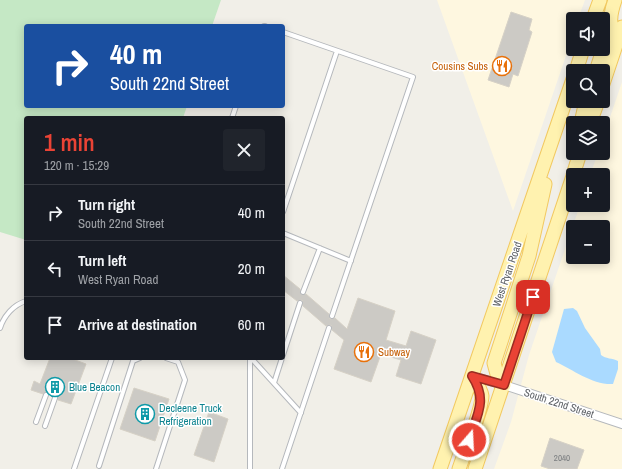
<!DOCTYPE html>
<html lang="en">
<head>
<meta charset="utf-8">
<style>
	body { margin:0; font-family:"Archivo Narrow",sans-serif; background:#20242c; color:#f1f3f6; height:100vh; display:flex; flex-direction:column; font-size:15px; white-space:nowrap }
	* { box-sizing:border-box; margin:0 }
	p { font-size:13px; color:#9ea1a6 }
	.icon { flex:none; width:22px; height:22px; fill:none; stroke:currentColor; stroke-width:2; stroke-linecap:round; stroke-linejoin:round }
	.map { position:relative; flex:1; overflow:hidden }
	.details { position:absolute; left:24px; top:116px; width:261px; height:244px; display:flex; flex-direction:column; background:#171b24; border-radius:4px; box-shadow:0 2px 10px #0003 }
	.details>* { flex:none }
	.banner { position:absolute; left:24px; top:24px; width:261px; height:84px; border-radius:4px; box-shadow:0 2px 10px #0003; background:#1a4fa0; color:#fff; overflow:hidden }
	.fabs { position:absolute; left:566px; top:12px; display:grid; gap:8px }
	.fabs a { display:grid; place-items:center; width:44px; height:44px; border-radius:4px; background:#171b24; box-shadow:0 2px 10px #0003; font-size:20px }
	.pin { position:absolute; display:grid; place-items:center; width:34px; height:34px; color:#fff; margin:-17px; border-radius:8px; box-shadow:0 2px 6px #0006 }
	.me { position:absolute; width:44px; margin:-22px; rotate:19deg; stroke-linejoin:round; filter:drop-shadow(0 0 3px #0008) }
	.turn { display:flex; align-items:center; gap:14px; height:84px; padding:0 20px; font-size:18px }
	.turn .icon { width:52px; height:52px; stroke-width:2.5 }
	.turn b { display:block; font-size:28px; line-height:34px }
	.round { display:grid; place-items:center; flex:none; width:42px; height:42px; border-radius:4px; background:#20242c }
	.overview { display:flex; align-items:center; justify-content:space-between; height:68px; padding:0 20px }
	h1 { font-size:24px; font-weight:600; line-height:30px; color:#ea4335 }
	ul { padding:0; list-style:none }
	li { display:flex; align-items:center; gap:12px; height:56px; padding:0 20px; border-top:1px solid #363941 }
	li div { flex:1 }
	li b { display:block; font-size:15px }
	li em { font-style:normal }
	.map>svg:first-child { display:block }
</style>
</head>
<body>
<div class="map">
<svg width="622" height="469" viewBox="0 0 622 469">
	<rect width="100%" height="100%" fill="#f1efe8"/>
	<path fill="#fef7e0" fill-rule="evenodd" d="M437,0H585L578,19H573V35L513,211Z
		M622,82V469H494L511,422L529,355L580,205H603V175H590L598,153H603V138ZM573,227H603V257H573Z"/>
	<path fill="#c5e8c5" d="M0,0H221L212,26H26V106H187L183,118H26V240L0,232Z"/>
	<path fill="#aadaff" d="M573,308L577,311L585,328L600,349L601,355C606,359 612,358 618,361V369L613,384C592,385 574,370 556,362L552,352L564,309Z"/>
	<path fill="#cccac5" stroke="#d6d1c6" d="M511,12L532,19L529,30L532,32L518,76L513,74L509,87L488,80Z
		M283,275L300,289L301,294H306L329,314L330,319L335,318L347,329L358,298L395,311L386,340L406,346L411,331L436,340L421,384L396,376L401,360L381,354L371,382L334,369L344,340L332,330L331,325L326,326L303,306L302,300L297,301L283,290Z
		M50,358H70L86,364L71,404L58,400L57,395L52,397L47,392L43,394L31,390L34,381L40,384Z
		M134,388L169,399L155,441L120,429Z
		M209,412L228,419L214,462L194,455Z
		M550,438L584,450L577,469H550L541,466Z"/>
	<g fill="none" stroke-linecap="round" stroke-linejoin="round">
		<g stroke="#b5b8bc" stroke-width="6">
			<path id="service" d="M264,26H265
				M283,32L413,77L332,316
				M603,36L612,40
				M232,118L236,106
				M283,212L337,51
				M283,233L351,261
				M303,292L320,248
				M0,328C4,316 13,305 26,301
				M283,355L300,303
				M250,358V469
				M251,358L301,413
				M274,383L282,358
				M36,422L46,395
				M45,426L55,398
				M99,466L133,361L140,358
				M74,469L112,358
				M156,469L185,380L178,362L166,358
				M282,469L329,328"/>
		</g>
		<g stroke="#b5b8bc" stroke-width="10">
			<path id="minor" d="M472,376L504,385L622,424"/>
		</g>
		<g stroke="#f2c960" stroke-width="15">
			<path id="primary" d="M615,0C609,17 609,25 617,41
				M593,19L600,0
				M576,71L583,49
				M596,71L601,56V49
				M603,84L622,27
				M581,123L586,101
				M590,123L598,101
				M573,175L580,153
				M504,385L497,374L494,363L529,256L545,184
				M440,469L573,79
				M459,469C464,453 482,411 482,396C481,389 476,382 472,376
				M475,469L573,176"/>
		</g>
		<use href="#service" stroke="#fff" stroke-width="4"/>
		<use href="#minor" stroke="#fff" stroke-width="8"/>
		<use href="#primary" stroke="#fff2af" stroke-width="13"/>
	</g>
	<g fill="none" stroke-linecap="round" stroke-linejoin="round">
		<g stroke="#982c22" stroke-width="10">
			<path id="route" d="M469,440C477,415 488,400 472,376L504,385L533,297"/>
		</g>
		<use href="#route" stroke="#ea4335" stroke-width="7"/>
	</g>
	<defs>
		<g id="restaurant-ring" transform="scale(1)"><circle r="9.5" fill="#fff" stroke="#e8710a" stroke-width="1.5"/><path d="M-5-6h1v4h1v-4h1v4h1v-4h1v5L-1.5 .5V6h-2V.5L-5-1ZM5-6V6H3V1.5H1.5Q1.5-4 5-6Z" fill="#e8710a"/></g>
		<g id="building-ring" transform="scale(1)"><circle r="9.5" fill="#fff" stroke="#0f9aa8" stroke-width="1.5"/><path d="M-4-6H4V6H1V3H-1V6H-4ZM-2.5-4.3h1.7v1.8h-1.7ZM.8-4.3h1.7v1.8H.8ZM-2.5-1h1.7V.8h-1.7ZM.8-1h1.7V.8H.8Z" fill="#0f9aa8"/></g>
	</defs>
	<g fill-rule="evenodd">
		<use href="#restaurant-ring" x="502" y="66"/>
		<use href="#restaurant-ring" x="364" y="352"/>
		<use href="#building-ring" x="55" y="387"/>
		<use href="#building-ring" x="145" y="414"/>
	</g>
	<g text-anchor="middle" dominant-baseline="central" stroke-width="3" stroke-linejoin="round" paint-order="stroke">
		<g font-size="9" fill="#7a7d7f">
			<text x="562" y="458">2040</text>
		</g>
		<g font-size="11" fill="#c56008" stroke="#fff" text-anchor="end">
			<text x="488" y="66">Cousins Subs</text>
			<text x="378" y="352" text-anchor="start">Subway</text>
		</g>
		<g font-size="11" fill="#5f6368" stroke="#fff">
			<text transform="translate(507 274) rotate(-71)">West Ryan Road</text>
			<text transform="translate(559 403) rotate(18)">South 22nd Street</text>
		</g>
		<g font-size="11" fill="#0d838f" stroke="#fff" text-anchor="start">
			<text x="69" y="387">Blue Beacon</text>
			<text x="159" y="408">Decleene Truck<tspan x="159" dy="13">Refrigeration</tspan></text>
		</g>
	</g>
</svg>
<div class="fabs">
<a><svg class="icon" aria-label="sound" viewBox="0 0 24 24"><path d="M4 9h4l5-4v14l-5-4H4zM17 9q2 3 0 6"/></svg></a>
<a><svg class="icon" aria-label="search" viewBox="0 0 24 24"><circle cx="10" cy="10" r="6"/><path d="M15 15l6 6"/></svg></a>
<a><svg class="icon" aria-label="layers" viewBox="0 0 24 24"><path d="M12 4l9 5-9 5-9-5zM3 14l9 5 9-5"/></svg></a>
<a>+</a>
<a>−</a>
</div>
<div class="pin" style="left:533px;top:297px;background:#d93025"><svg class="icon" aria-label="arrive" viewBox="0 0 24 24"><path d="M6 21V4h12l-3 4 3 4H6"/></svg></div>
<svg class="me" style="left:469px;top:440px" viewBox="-20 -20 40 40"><circle r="17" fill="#ea4335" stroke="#fff" stroke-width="3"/><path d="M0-11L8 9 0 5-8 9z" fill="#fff"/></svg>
<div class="banner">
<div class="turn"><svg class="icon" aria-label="right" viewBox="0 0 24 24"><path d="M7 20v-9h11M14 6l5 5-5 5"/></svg><div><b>40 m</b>South 22nd Street</div></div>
</div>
<section class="details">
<div class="overview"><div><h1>1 min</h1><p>120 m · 15:29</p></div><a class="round"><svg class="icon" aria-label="close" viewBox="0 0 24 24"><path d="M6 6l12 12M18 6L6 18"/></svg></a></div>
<ul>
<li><svg class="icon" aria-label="right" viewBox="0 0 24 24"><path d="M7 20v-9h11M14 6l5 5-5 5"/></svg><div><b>Turn right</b><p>South 22nd Street</p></div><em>40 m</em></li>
<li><svg class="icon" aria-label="left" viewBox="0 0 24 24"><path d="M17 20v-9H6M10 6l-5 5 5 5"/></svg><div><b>Turn left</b><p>West Ryan Road</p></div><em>20 m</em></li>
<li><svg class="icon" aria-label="arrive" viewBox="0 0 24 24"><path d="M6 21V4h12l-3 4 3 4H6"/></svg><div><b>Arrive at destination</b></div><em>60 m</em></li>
</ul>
</section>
</div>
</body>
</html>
